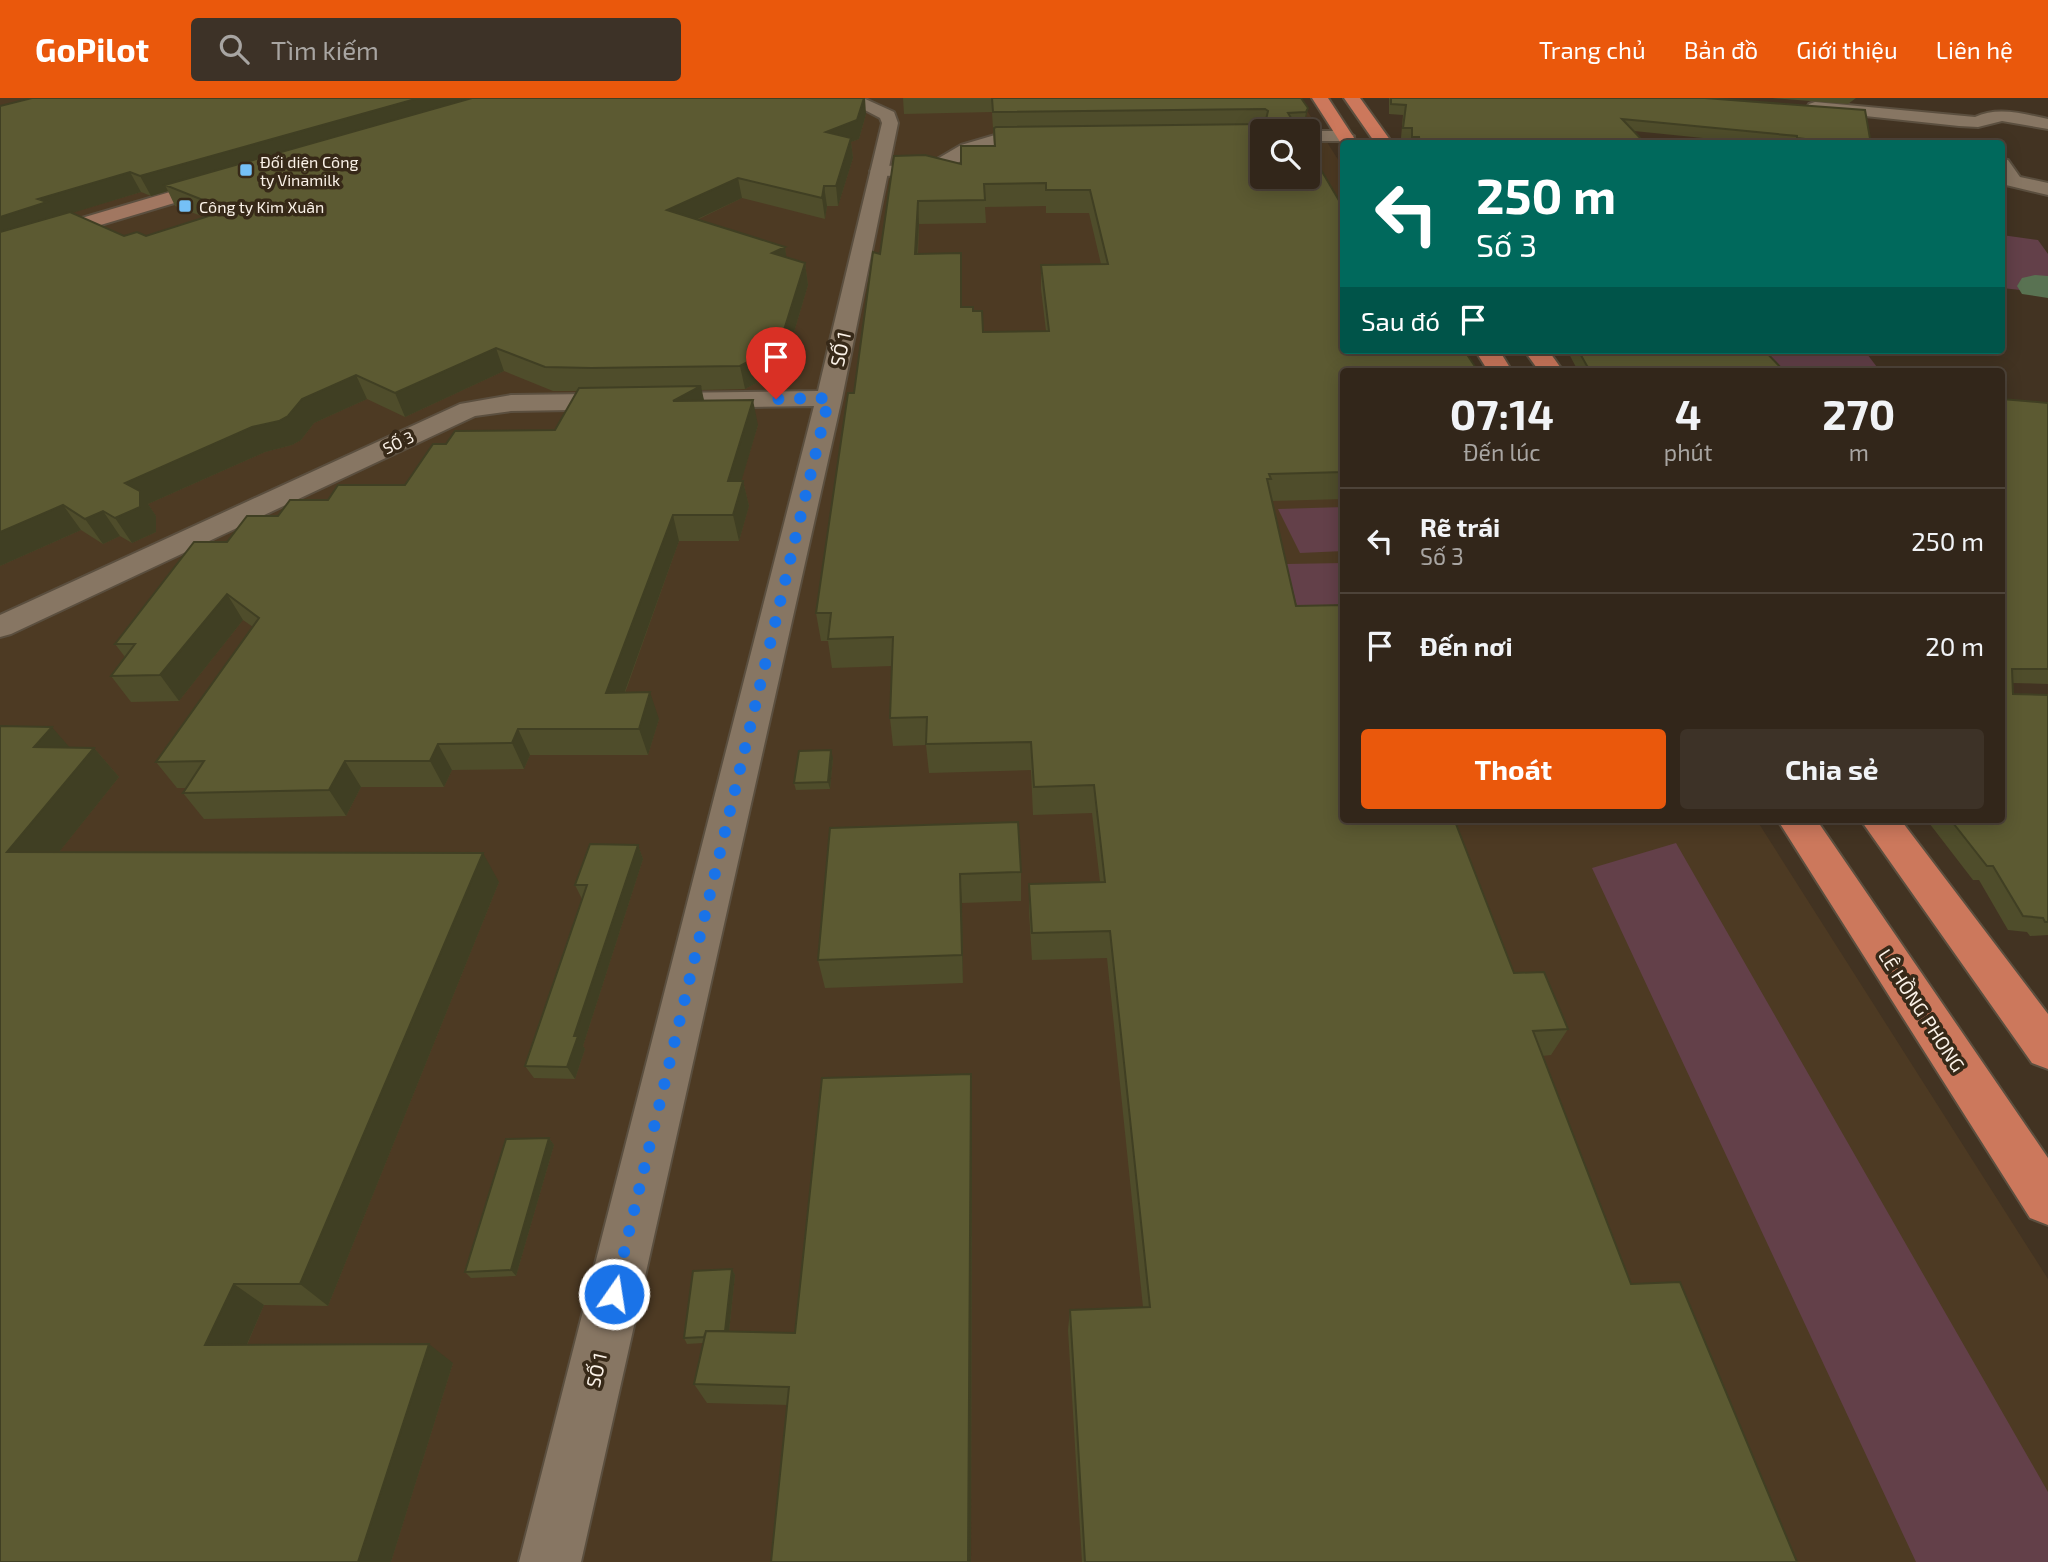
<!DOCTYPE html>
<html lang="vi">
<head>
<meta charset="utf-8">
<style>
	body { margin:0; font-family:"Exo 2",sans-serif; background:#3d3227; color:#f1f3f6; height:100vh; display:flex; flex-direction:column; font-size:26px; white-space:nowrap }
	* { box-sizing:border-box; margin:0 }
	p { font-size:23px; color:#a8a5a2 }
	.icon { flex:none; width:38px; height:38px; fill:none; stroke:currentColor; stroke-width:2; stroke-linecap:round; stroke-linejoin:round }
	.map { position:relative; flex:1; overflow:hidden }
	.drawer { position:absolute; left:1340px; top:270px; width:665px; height:455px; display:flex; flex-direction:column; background:#32261a; border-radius:7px; box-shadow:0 4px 18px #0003,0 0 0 2px #4d4339 }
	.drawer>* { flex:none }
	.hud { position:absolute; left:1340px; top:42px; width:665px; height:214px; border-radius:7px; box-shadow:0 4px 18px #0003,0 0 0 2px #4d4339; background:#00695c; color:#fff; overflow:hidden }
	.controls { position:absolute; left:1250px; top:21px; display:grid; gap:14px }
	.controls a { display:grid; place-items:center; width:70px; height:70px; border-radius:7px; background:#32261a; box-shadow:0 4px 18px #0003,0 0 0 2px #4d4339; font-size:35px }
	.pin { position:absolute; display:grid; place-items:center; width:60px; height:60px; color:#fff; margin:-72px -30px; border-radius:50% 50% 50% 0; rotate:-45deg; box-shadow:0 0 7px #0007 }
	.pin .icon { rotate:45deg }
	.me { position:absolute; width:77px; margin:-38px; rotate:13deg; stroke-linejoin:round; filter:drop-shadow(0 0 5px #0008) }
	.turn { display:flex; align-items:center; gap:24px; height:147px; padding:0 21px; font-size:32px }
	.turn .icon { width:91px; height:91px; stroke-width:2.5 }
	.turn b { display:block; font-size:49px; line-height:60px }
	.then { display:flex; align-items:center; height:66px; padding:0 21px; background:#0003; gap:14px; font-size:26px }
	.eta { display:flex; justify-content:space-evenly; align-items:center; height:119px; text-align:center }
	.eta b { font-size:42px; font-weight:700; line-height:49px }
	.cta { display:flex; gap:14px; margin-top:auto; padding:14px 21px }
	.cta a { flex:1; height:80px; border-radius:7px; background:#ea580c; color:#fff; font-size:28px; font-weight:700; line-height:80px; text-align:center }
	.cta a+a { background:#3d3227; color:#f1f3f6 }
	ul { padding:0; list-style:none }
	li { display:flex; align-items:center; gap:21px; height:105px; padding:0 21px; border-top:2px solid #4d4339 }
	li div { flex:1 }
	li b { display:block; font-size:26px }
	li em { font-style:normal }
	header { display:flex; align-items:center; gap:42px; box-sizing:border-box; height:98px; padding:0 35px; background:#ea580c; color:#fff }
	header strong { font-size:33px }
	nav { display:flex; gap:38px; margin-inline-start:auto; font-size:24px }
	.search { width:490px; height:63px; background:#3d3227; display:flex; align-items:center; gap:18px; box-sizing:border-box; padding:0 24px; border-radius:7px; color:#a8a5a2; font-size:26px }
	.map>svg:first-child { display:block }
</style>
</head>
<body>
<header>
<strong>GoPilot</strong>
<div class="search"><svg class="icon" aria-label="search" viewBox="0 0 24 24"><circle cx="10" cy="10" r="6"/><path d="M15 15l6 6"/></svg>Tìm kiếm</div>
<nav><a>Trang chủ</a><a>Bản đồ</a><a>Giới thiệu</a><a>Liên hệ</a></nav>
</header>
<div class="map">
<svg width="2048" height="1464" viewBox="0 0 2048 1464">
	<rect width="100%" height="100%" fill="#423322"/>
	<path fill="#4d3a23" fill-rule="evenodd" d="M0,0H1299L1344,71V721H1756L2048,1181V1464H0ZM1262,33H1307V79H1262Z"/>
	<path fill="#634049" d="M2002,137L2038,142L2048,156V195L2002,190Z
		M1754,252H1864L1880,273H1779Z
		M1344,409V453L1300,455L1278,411Z
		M1344,465V526L1297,508L1286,466Z
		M1676,745L2048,1394V1464H1916L1592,770Z"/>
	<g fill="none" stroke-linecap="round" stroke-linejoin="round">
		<path fill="#597252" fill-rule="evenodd" d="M2035,177L2048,178V200L2022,196L2017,188L2022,180Z"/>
		<g stroke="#5b4f3f" stroke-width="4">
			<path id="minor" d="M1815,4L1975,19C1998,8 2024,16 2048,21V31L2002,23L1978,29L1959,28L1809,12L1807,9L1809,6Z
				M1305,33H1345L1354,38L1345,43H1307Z
				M1048,36L1057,41L1054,45L997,47L973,55L947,72L928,77L879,78L870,73L879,68L927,67L961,47L995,37Z
				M2002,61L2008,62L2020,79L2048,85V97L2006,87L2002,80Z"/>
		</g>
		<g stroke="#5b4f3f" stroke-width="4">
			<path id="tertiary" d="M842,0H863L894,14L898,25L842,300L581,1464H519L814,308L511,313L475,318L11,536L0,539V517L460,306L511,297L818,293L882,25L880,20Z"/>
		</g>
		<g stroke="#5b4f3f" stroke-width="4">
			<path id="secondary" d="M221,79L230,85L228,89L0,157V144Z"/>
		</g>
		<g stroke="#5b4f3f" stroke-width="4">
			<path id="trunk" d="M1312,0H1328L1358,46H1344V50Z
				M1344,0H1360L1393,46H1376Z
				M1475,252H1499L1512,273H1488Z
				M1524,252H1548L1563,273H1539Z
				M1777,721H1816L2048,1060V1127L2030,1120Z
				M1860,721H1900L2048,916V971L2032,965Z"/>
		</g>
		<use href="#minor" fill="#877663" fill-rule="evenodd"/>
		<use href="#tertiary" fill="#877663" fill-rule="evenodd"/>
		<use href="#secondary" fill="#a17761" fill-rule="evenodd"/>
		<use href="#trunk" fill="#cc785c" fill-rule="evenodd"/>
	</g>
	<path fill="#4f4d2b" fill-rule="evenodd" d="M903,0H1301L1308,10L1303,33H1262L1344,273V401L1272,403L1296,508L1514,875L1568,931L1551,957L1542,958L1631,1186L1797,1464H1082L1068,1232L1070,1212L1143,1209L1107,860L1032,862L1029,813V786L1100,784L1092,715L1033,717L1031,672L929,675L926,647L893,648L890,620L892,568L832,570L828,543H821L816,515L854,295L880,156L894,58L961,66L994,48L992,14L904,16ZM1046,108V115H1089L1101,166L1041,167V191L1046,233L983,234L973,213L962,209L961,155L918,156L919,126L986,125L985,109Z
		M1389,0H1705L1871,46H1762L1634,33L1646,46H1410L1409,41L1401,40L1403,17L1389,16Z
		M1772,0H1856L1848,6Z
		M0,8L866,16L859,41L851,44L853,60L838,108H827L825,121L742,100L697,122L785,149L786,159L805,165L808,187L783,271L745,291L701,292L704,303L758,327L741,383H743L749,408L739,443H679L625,595L659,621L648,657H530L524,671L452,672L444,689H361L346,718L204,721L183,695L186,690H177L156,664L253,529L243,522L179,603L131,604L111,578L125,559L115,546L227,444L278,418L328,402L405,387L446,346L555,332L577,293H553L504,273L405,319L367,301L314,325L301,342L292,347L265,354L148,406L156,418V434L132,445L120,438L103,446L81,432L0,468ZM168,93L175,108L204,119L146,138H124L71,115L141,94L151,98Z
		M1567,252H1764L1784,273H1578Z
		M2002,301L2048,305V586L2012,585L2013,596L2048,597V837L2030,838L2027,834L2008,832L1979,782H1973L1926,721H2002Z
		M0,628L69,649L94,650L119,679L59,754L499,784L328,1208L264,1207L247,1247L453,1265L391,1464H0Z
		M833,660L830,691L796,692L794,685Z
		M830,730L1021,774V803L962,805L963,885L825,890L818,862Z
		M638,747L643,761L583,948L585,951L575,981L534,980L525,968L582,801L575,787Z
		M972,1002L971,1464H771L788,1307L707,1305L694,1286L703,1245L687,1246L684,1240L732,1171L735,1177L729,1234L795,1235Z
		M549,1040L554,1047L516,1178L471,1180L465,1174Z"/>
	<path fill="#403f23" d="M419,0H489L165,87L168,93L151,98L140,78Z
		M864,0H865L866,16L859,41L851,44L853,60L838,108L836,88L826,34Z
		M1308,10L1304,31L1303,33L1306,14Z
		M130,74L141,94L56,120L0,144V119L38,101Z
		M738,80L742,100L672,133L667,112Z
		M824,88L827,108L825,121L822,100Z
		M918,103L919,126L916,180L915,156Z
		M785,149L788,171L772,155Z
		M961,155L962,179V234L961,209Z
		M805,165L808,187L783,271L745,291L740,268Z
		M496,250L504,273L405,319L395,295Z
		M356,277L367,301L314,325L301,342L292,347L265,354L148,406L156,418V434L132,445L115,420L125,385L302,301Z
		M701,288L706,312L673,303Z
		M753,302L758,327L734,408L728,383Z
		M743,383L749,408L739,443L733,417Z
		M63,407L81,432L0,468V434Z
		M103,413L120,438L103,446L85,421Z
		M673,417L679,443L615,621L606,595Z
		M227,496L243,522L179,603L160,577Z
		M650,594L659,621L648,657L639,631Z
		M52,629L77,658L34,649Z
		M518,631L530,657L524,671L512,645Z
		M438,646L452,672L444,689L430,663Z
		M94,650L119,679L36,783L7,754Z
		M831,652L833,660L830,691L828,684Z
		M345,663L361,689L346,718L329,692Z
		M638,747L643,761L583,948L585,951L575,981L567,969L574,938Z
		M483,755L499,784L328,1208L300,1186Z
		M960,776L962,805L963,885L962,857Z
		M971,976L972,1002L971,1464H968Z
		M549,1040L554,1047L516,1178L511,1172Z
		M732,1171L735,1177L728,1243L725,1238Z
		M234,1186L264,1207L238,1267L205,1247Z
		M429,1246L453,1265L391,1464H358Z"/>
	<path fill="#5c5a32" stroke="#403f23" stroke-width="2" fill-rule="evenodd" d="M32,0H419L140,78L130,74L38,101L47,104L0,119V8Z
		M472,0H864L857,22L826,34L851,40L836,88H824L822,100L738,80L667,112L785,149L772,155L805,165L779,248L740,268L591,270L545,269L496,250L395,295L356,277L302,301L288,318L279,323L252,329L125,385L140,393V409L115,420L103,413L85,421L63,407L0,434V134L70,114L124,138L137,134L146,138L228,112L165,87Z
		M992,0H1301L1308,10L1306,14L1288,15L1299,33H1262V79H1307V48L1344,111V252H1464L1478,273H1344V374L1269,376L1271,381H1267L1296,508L1344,507V721H1454L1514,875L1544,874L1568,931L1533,933L1631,1186L1680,1184L1797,1464H1085L1070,1212L1150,1209L1110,833L1032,835L1029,786L1105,784L1094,687L1034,689L1031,644L926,646L927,619L890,620L893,539L828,541L831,515H816L848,295H854L873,154L880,156L894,58L925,57L961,66V48H995L994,30L996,29L1265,26L1268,13L1265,11L993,14ZM1046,85V92H1090L1108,166L1041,167L1049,233L983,234L982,213H973V209H961V155L915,156L918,103L985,102L984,86Z
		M1391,0H1705L1865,12L1871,46H1846L1797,40V38L1622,21L1646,46H1420L1419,39H1412V30H1403L1406,7L1391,6Z
		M1578,252H1764L1784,273H1592L1587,268Z
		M701,288L673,303L753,302L728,383H743L733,417H673L606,595L650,594L639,631H518L512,645L438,646L430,663H345L329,692L183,695L204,663L156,664L259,520L227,496L160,577L111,578L135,546H115L194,444H227L247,418H278L290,402H328L338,387H405L433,346H446L455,333L555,332L579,290Z
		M2002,301L2048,305V571H2012L2013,596L2048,597V824H2045L2043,820L2023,818L1993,768H1987L1950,721H2002Z
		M0,628L52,629L34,649L94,650L7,754L483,755L300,1186H234L205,1247L429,1246L358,1464H0Z
		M831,652L828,684L794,685L799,653Z
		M1018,724L1021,774L960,776L962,857L818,862L830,730Z
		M590,746L638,747L574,938H578L567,969L525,968L587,787H575Z
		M971,976L968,1464H771L789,1289L694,1286L706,1233L795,1235L822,980Z
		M549,1040L511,1172L465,1174L506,1041Z
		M732,1171L725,1233H706L704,1239L684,1240L693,1173Z"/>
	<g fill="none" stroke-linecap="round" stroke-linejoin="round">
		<path stroke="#1a73e8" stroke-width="12" stroke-dasharray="0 21.6" d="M614,1196L829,300L776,301"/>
	</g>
	<g fill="#75c0f6" stroke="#372918" stroke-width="2.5">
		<rect x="239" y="65" width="14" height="14" rx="3.5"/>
		<rect x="178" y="101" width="14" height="14" rx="3.5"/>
	</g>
	<g text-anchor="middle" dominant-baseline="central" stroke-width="7" stroke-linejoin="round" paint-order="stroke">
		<g font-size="16" fill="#fbf2e8" stroke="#372918" text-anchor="start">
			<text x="260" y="63">Đối diện Công<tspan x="260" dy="18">ty Vinamilk</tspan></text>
			<text x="199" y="108">Công ty Kim Xuân</text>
		</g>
		<g font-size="16" fill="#fbf2e8" stroke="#372918">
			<text transform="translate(398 344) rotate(-25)">SỐ 3</text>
		</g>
		<g font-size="19" fill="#fbf2e8" stroke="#372918">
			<text transform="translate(840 251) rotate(-77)">SỐ 1</text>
			<text transform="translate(1922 912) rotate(57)">LÊ HỒNG PHONG</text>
			<text transform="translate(596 1272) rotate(-77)">SỐ 1</text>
		</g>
	</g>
</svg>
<div class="controls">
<a><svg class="icon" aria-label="search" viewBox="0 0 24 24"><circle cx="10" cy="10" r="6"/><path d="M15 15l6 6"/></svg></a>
</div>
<div class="pin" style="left:776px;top:301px;background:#d93025"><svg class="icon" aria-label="arrive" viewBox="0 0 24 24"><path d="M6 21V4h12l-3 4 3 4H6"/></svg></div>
<svg class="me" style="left:614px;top:1196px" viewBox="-20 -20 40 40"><circle r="17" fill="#1a73e8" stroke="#fff" stroke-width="3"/><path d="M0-11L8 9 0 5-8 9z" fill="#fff"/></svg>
<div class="hud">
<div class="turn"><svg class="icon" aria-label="left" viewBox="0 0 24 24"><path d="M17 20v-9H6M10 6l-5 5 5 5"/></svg><div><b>250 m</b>Số 3</div></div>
<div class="then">Sau đó<svg class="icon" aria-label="arrive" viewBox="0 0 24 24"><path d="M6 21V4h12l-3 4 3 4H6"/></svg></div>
</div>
<section class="drawer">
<div class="eta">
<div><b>07:14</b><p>Đến lúc</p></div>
<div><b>4</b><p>phút</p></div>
<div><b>270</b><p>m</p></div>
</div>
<ul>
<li><svg class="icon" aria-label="left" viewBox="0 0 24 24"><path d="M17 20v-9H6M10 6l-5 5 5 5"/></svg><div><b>Rẽ trái</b><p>Số 3</p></div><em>250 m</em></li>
<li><svg class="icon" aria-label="arrive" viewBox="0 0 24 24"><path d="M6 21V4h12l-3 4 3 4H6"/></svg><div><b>Đến nơi</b></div><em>20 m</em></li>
</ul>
<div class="cta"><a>Thoát</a><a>Chia sẻ</a></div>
</section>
</div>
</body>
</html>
